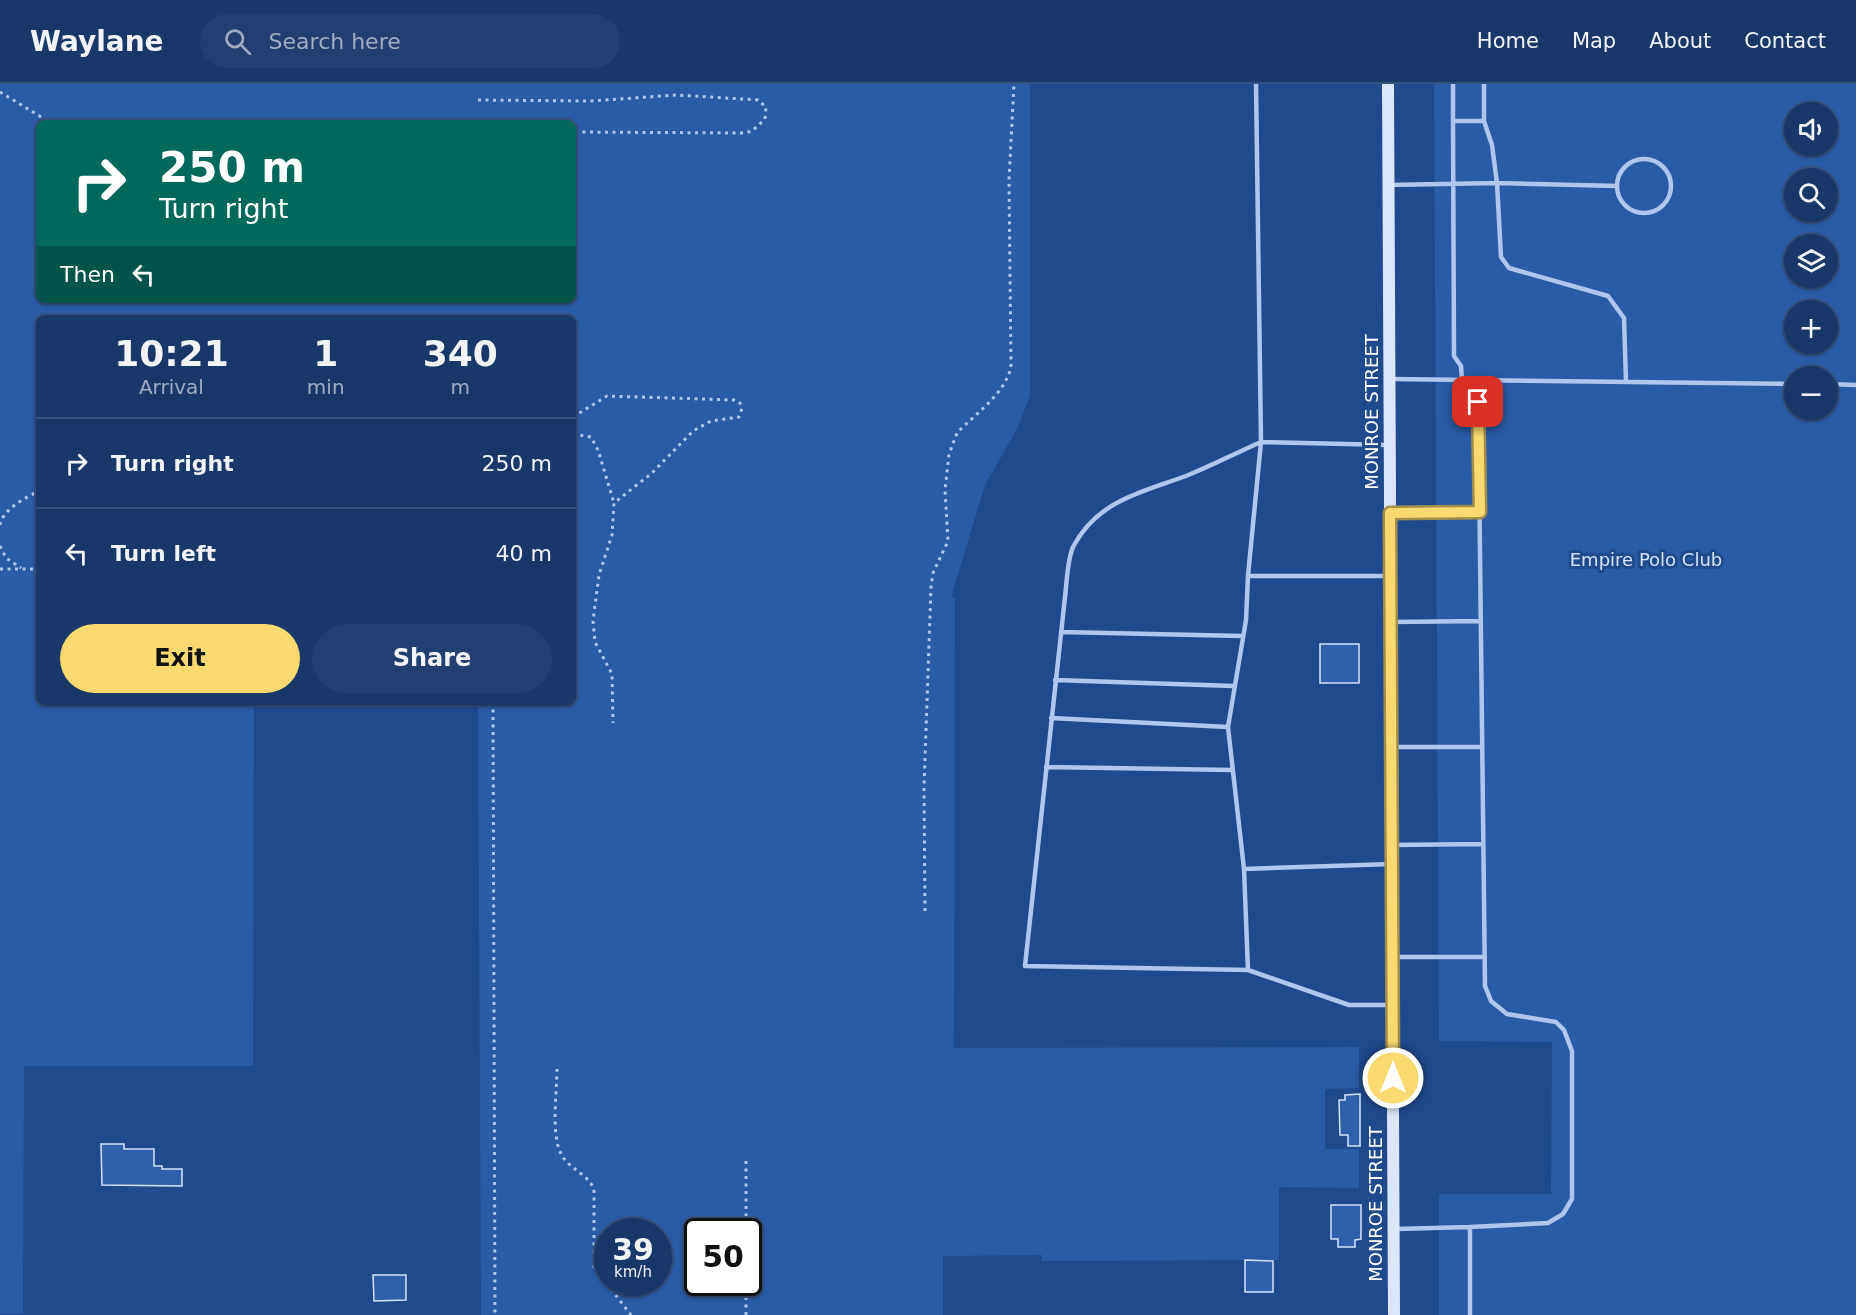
<!DOCTYPE html>
<html lang="en">
<head>
<meta charset="utf-8">
<style>
	body { margin:0; font-family:"DejaVu Sans",sans-serif; background:#213f70; color:#f1f3f6; height:100vh; display:flex; flex-direction:column; font-size:22px; white-space:nowrap }
	* { box-sizing:border-box; margin:0 }
	p { font-size:20px; color:#9facc1 }
	.icon { flex:none; width:33px; height:33px; fill:none; stroke:currentColor; stroke-width:2; stroke-linecap:round; stroke-linejoin:round }
	.map { position:relative; flex:1; overflow:hidden }
	.side { position:absolute; left:36px; top:231px; width:540px; height:390px; display:flex; flex-direction:column; background:#18386a; border-radius:9px; box-shadow:0 2px 4px #0004,0 0 0 2px #36527e }
	.side>* { flex:none }
	.guide { position:absolute; left:36px; top:36px; width:540px; height:183px; border-radius:9px; box-shadow:0 2px 4px #0004,0 0 0 2px #36527e; background:#00695c; color:#fff; overflow:hidden }
	.buttons { position:absolute; left:1784px; top:18px; display:grid; gap:12px }
	.buttons a { display:grid; place-items:center; width:54px; height:54px; border-radius:50%; background:#18386a; box-shadow:0 2px 4px #0004,0 0 0 2px #36527e; font-size:30px }
	.speed { position:absolute; left:594px; top:1134px; display:flex; gap:12px; font-size:30px; font-weight:700; text-align:center }
	.speed>* { display:grid; place-content:center; width:78px; height:78px; border-radius:50%; background:#18386a; box-shadow:0 2px 4px #0004,0 0 0 2px #36527e; line-height:1 }
	.speed small { font-size:15px; font-weight:400 }
	.speed .limit { border:3px solid #111; border-radius:9px; background:#fff; color:#111 }
	.pin { position:absolute; display:grid; place-items:center; width:51px; height:51px; color:#fff; margin:-26px; border-radius:12px; box-shadow:0 3px 9px #0006 }
	.me { position:absolute; width:66px; margin:-33px; rotate:0deg; stroke-linejoin:round; filter:drop-shadow(0 0 4px #0008) }
	.turn { display:flex; align-items:center; gap:21px; height:126px; padding:0 24px; font-size:27px }
	.turn .icon { width:78px; height:78px; stroke-width:2.5 }
	.turn b { display:block; font-size:42px; line-height:51px }
	.then { display:flex; align-items:center; height:57px; padding:0 24px; background:#0003; gap:12px; font-size:22px }
	.eta { display:flex; justify-content:space-evenly; align-items:center; height:102px; text-align:center }
	.eta b { font-size:36px; font-weight:700; line-height:42px }
	.primary-button { display:flex; gap:12px; margin-top:auto; padding:12px 24px }
	.primary-button a { flex:1; height:69px; border-radius:36px; background:#f9d970; color:#111; font-size:24px; font-weight:700; line-height:69px; text-align:center }
	.primary-button a+a { background:#213f70; color:#f1f3f6 }
	ul { padding:0; list-style:none }
	li { display:flex; align-items:center; gap:18px; height:90px; padding:0 24px; border-top:2px solid #36527e }
	li div { flex:1 }
	li b { display:block; font-size:22px }
	li em { font-style:normal }
	header { display:flex; align-items:center; gap:36px; box-sizing:border-box; height:84px; padding:0 30px; background:#18386a; border-bottom:2px solid #36527e }
	header strong { font-size:28px }
	nav { display:flex; gap:33px; margin-inline-start:auto; font-size:21px }
	.search { width:420px; height:54px; background:#213f70; display:flex; align-items:center; gap:15px; box-sizing:border-box; padding:0 21px; border-radius:33px; color:#9facc1; font-size:22px }
	.map>svg:first-child { display:block }
</style>
</head>
<body>
<header>
<strong>Waylane</strong>
<div class="search"><svg class="icon" aria-label="search" viewBox="0 0 24 24"><circle cx="10" cy="10" r="6"/><path d="M15 15l6 6"/></svg>Search here</div>
<nav><a>Home</a><a>Map</a><a>About</a><a>Contact</a></nav>
</header>
<div class="map">
<svg width="1856" height="1231" viewBox="0 0 1856 1231">
	<rect width="100%" height="100%" fill="#204a8e"/>
	<path fill="#2a5ba6" fill-rule="evenodd" d="M0,0H1030V312L1017,345L985,401L951,513H955L954,964L1359,963V1004L1325,1005V1065H1359V1104L1279,1103V1176L1042,1177V1171L943,1172V1231H481L478,618H573V234H39V618H254L253,982H24L23,1230H0ZM39,39H573V216H39ZM608,1148H658V1198H608ZM698,1148H748V1198H698Z
		M1434,0H1856V1231H1439V1110H1551L1552,958L1439,957ZM1794,28H1827V62H1794ZM1794,94H1827V128H1794ZM1794,160H1827V194H1794ZM1794,226H1827V260H1794ZM1794,292H1827V326H1794Z"/>
	<path fill="#3060ab" stroke="#d4e3f9" stroke-width="1.5" d="M1320,560H1359V599H1320Z
		M1360,1010V1062H1348V1051H1340L1339,1016H1345V1011Z
		M101,1060H124V1065H154V1082H162V1085H182V1102L102,1101Z
		M1331,1121H1361V1155L1355,1156V1163H1338V1155H1331Z
		M1245,1176L1273,1177V1208H1245Z
		M373,1191H406V1216L374,1217Z"/>
	<g fill="none" stroke-linecap="round" stroke-linejoin="round">
		<path stroke="#afc7ec" stroke-width="3" stroke-dasharray="3 4.5" stroke-linecap="butt" d="M0,8L51,39
			M478,16L590,17L677,11L758,16L766,23L765,35L752,47L745,49L573,48
			M573,333L607,312L734,316L740,319L742,324L739,333L711,337L693,347L652,389L614,419L612,451L599,491L593,537L595,558L612,590L613,639
			M573,350L591,353L598,366L614,419
			M0,441C3,425 25,414 39,407
			M0,462L6,474L21,484
			M0,485H39
			M493,618L495,1231
			M925,827L924,703L931,503L933,489L948,457L945,406L949,370L957,349C975,330 1005,310 1011,283L1009,96L1014,0
			M557,985C557,1008 550,1055 563,1073C571,1086 591,1092 594,1107V1183L631,1231
			M746,1077V1148
			M746,1198V1231"/>
		<path stroke="#afc7ec" stroke-width="4.5" d="M1453,0V37H1484
			M1484,0V37L1492,61L1497,99L1501,173L1509,184L1608,212L1624,234L1626,298
			M1453,37L1454,272L1461,282L1462,296
			M1617 102a27 27 0 1 1 54 0a27 27 0 1 1-54 0Z
			M1388,101L1497,99L1617,102
			M1392,295L1794,300
			M1827,300L1856,301
			M1393,429L1480,428
			M1248,492L1261,358L1390,361
			M1390,492H1248L1246,536L1228,643L1244,785L1392,780
			M1393,538L1481,537
			M1061,548L1242,552
			M1055,596L1233,602
			M1051,634L1228,643
			M1394,663H1482
			M1046,683L1231,686
			M1392,761L1483,760
			M1244,785L1248,886L1349,921H1390
			M1395,873H1485
			M1248,886L1025,882L1065,513C1067,498 1067,477 1073,463C1098,416 1142,408 1186,392C1211,382 1236,369 1261,358L1256,0
			M1396,1145L1470,1143
			M1470,1231V1143L1548,1139L1563,1130L1572,1115V967L1564,946L1556,938L1507,930L1491,917L1485,902L1478,296"/>
		<path stroke="#dbe6f9" stroke-width="12" d="M1388,0L1394,1231"/>
	</g>
	<g fill="none" stroke-linecap="round" stroke-linejoin="round">
		<g stroke="#a28d49" stroke-width="15">
			<path id="route" d="M1393,994L1390,429L1480,428L1478,318"/>
		</g>
		<use href="#route" stroke="#f9d970" stroke-width="10"/>
	</g>
	<g text-anchor="middle" dominant-baseline="central" stroke-width="6" stroke-linejoin="round" paint-order="stroke">
		<g font-size="18" fill="#fff" stroke="#204a8e">
			<text transform="translate(1371 328) rotate(-90)">MONROE STREET</text>
			<text transform="translate(1375 1120) rotate(-90)">MONROE STREET</text>
		</g>
		<g font-size="18" fill="#d4e3f9" stroke="#204a8e">
			<text x="1646" y="475">Empire Polo Club</text>
		</g>
	</g>
</svg>
<div class="buttons">
<a><svg class="icon" aria-label="sound" viewBox="0 0 24 24"><path d="M4 9h4l5-4v14l-5-4H4zM17 9q2 3 0 6"/></svg></a>
<a><svg class="icon" aria-label="search" viewBox="0 0 24 24"><circle cx="10" cy="10" r="6"/><path d="M15 15l6 6"/></svg></a>
<a><svg class="icon" aria-label="layers" viewBox="0 0 24 24"><path d="M12 4l9 5-9 5-9-5zM3 14l9 5 9-5"/></svg></a>
<a>+</a>
<a>−</a>
</div>
<div class="speed"><div>39<small>km/h</small></div><div class="limit">50</div></div>
<div class="pin" style="left:1478px;top:318px;background:#d93025"><svg class="icon" aria-label="arrive" viewBox="0 0 24 24"><path d="M6 21V4h12l-3 4 3 4H6"/></svg></div>
<svg class="me" style="left:1393px;top:994px" viewBox="-20 -20 40 40"><circle r="17" fill="#f9d970" stroke="#fff" stroke-width="3"/><path d="M0-11L8 9 0 5-8 9z" fill="#fff"/></svg>
<div class="guide">
<div class="turn"><svg class="icon" aria-label="right" viewBox="0 0 24 24"><path d="M7 20v-9h11M14 6l5 5-5 5"/></svg><div><b>250 m</b>Turn right</div></div>
<div class="then">Then<svg class="icon" aria-label="left" viewBox="0 0 24 24"><path d="M17 20v-9H6M10 6l-5 5 5 5"/></svg></div>
</div>
<section class="side">
<div class="eta">
<div><b>10:21</b><p>Arrival</p></div>
<div><b>1</b><p>min</p></div>
<div><b>340</b><p>m</p></div>
</div>
<ul>
<li><svg class="icon" aria-label="right" viewBox="0 0 24 24"><path d="M7 20v-9h11M14 6l5 5-5 5"/></svg><div><b>Turn right</b></div><em>250 m</em></li>
<li><svg class="icon" aria-label="left" viewBox="0 0 24 24"><path d="M17 20v-9H6M10 6l-5 5 5 5"/></svg><div><b>Turn left</b></div><em>40 m</em></li>
</ul>
<div class="primary-button"><a>Exit</a><a>Share</a></div>
</section>
</div>
</body>
</html>
